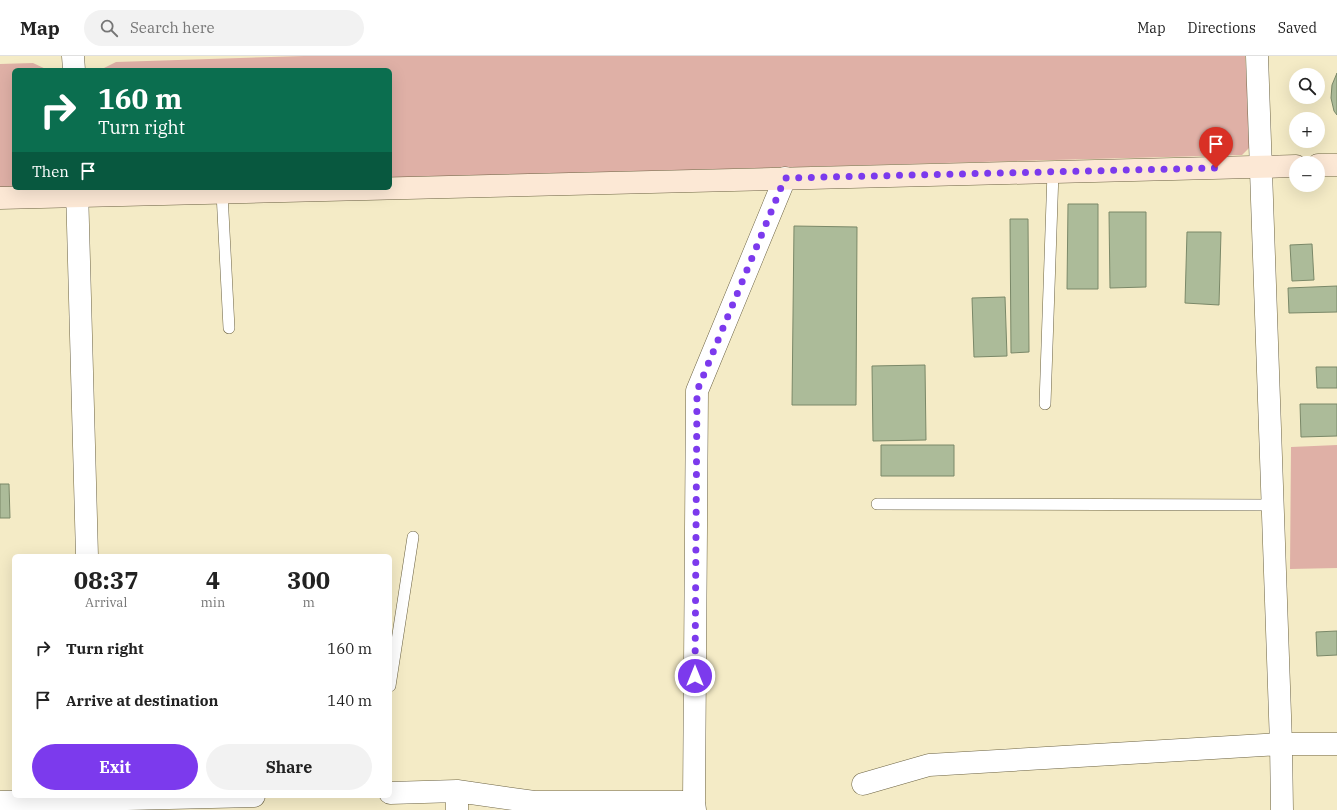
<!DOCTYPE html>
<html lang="en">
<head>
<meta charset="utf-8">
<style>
	body { margin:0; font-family:"IBM Plex Serif",serif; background:#f2f2f2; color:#222; height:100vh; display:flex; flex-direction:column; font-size:15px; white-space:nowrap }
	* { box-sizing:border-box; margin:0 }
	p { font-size:13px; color:#767676 }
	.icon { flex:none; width:22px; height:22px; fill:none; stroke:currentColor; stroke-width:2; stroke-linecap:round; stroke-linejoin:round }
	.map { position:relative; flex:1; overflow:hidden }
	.drawer { position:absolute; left:12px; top:498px; width:380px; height:244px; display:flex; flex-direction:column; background:#fff; border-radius:6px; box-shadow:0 4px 16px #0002 }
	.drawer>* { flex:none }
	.hud { position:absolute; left:12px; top:12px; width:380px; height:122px; border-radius:6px; box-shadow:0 4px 16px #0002; background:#0b6e4f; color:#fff; overflow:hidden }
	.fabs { position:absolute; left:1289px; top:12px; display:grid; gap:8px }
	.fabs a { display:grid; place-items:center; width:36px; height:36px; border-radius:50%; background:#fff; box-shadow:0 4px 16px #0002; font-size:20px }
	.pin { position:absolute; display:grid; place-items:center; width:34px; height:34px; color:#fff; margin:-41px -17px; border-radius:50% 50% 50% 0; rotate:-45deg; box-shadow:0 0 4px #0007 }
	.pin .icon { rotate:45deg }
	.me { position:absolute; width:44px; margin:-22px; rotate:0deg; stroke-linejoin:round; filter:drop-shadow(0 0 3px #0008) }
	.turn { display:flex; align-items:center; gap:14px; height:84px; padding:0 20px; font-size:18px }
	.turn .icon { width:52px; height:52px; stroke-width:2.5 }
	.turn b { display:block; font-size:28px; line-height:34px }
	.then { display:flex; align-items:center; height:38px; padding:0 20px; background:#0003; gap:8px; font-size:15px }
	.eta { display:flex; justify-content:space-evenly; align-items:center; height:68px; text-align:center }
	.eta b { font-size:24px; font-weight:700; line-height:28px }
	.action { display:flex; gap:8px; margin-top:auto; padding:8px 20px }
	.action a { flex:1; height:46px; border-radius:24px; background:#7c3aed; color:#fff; font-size:16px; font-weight:700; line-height:46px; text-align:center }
	.action a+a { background:#f2f2f2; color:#222 }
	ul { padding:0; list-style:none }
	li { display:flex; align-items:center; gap:12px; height:52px; padding:0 20px }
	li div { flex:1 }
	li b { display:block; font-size:15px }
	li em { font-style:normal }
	header { display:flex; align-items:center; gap:24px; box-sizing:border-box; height:56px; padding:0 20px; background:#fff; border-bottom:1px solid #e0e0e0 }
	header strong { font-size:19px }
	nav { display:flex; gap:22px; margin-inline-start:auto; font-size:14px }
	.search { width:280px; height:36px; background:#f2f2f2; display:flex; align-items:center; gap:10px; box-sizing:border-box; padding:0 14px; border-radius:22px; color:#767676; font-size:15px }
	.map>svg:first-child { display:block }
</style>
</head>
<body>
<header>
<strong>Map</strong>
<div class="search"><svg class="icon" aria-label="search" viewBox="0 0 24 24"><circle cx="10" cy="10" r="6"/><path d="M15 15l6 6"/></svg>Search here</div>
<nav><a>Map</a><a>Directions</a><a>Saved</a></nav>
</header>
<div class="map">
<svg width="1337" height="754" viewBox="0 0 1337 754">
	<rect width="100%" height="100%" fill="#f4ebc6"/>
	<path fill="#dfb0a6" d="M304,0H1245L1251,84L1249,92L1242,99L390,122V14H100L116,6Z
		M33,7L48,14H14V132L0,134V8Z
		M1337,389V512L1290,513L1291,391Z"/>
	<path fill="#acbb99" stroke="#7a8868" d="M1337,17V59L1334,55L1331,42L1332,29Z
		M1068,148H1098V233H1067Z
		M1109,156H1146V231L1110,232Z
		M1010,163H1028L1029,296L1011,297Z
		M794,170L857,171L856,349H792Z
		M1187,176H1221L1219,249L1185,247Z
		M1312,188L1314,224L1292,225L1290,189Z
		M1337,230V256L1289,257L1288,232Z
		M1005,241L1007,300L974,301L972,242Z
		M925,309L926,384L873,385L872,310Z
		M1316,311H1337V332H1317Z
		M1300,348H1337V380L1301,381Z
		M881,389H954V420H881Z
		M0,428H9L10,462H0Z
		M1337,575V599L1317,600L1316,576Z"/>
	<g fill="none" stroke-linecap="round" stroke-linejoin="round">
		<g stroke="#6c6343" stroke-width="12">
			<path id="lane" d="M222,137L229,272
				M1045,348L1053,116
				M877,448L1273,449
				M390,630L413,481"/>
		</g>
		<g stroke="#6c6343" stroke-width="23">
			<path id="street" d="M73,0L74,14
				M1257,0L1281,688L1282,754
				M77,132L87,500
				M863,728L929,709L1281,688H1337
				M457,735L534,746H694L695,754
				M390,737L457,735V754
				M0,746L254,740
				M694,746L697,335L785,122"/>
		</g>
		<g stroke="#6c6343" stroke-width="23">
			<path id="secondary" d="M1318,109H1337
				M0,142L1296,110"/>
		</g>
		<use href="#lane" stroke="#fff" stroke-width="11"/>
		<use href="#street" stroke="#fff" stroke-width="22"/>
		<use href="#secondary" stroke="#fce8d5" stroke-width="22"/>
	</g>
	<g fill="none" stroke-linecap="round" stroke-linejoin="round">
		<path stroke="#7c3aed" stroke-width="7" stroke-dasharray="0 12.6" d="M695,620L697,335L785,122L1216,112"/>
	</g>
</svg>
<div class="fabs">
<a><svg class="icon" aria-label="search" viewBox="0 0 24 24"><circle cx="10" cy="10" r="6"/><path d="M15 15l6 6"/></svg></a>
<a>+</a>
<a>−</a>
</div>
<div class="pin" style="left:1216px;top:112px;background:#d93025"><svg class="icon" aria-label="arrive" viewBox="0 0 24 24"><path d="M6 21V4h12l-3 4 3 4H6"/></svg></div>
<svg class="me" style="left:695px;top:620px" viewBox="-20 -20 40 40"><circle r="17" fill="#7c3aed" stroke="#fff" stroke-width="3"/><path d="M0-11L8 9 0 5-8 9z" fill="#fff"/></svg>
<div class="hud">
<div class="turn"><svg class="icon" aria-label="right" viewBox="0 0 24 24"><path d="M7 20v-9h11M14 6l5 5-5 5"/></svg><div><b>160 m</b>Turn right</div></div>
<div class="then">Then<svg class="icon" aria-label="arrive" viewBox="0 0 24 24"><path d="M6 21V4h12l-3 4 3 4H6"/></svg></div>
</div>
<section class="drawer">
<div class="eta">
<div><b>08:37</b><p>Arrival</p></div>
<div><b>4</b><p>min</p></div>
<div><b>300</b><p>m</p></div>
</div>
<ul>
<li><svg class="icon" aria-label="right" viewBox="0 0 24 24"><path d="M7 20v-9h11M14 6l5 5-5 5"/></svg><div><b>Turn right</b></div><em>160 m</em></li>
<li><svg class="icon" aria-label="arrive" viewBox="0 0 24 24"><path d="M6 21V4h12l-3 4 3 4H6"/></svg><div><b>Arrive at destination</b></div><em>140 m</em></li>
</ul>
<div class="action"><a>Exit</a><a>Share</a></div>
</section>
</div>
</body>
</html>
